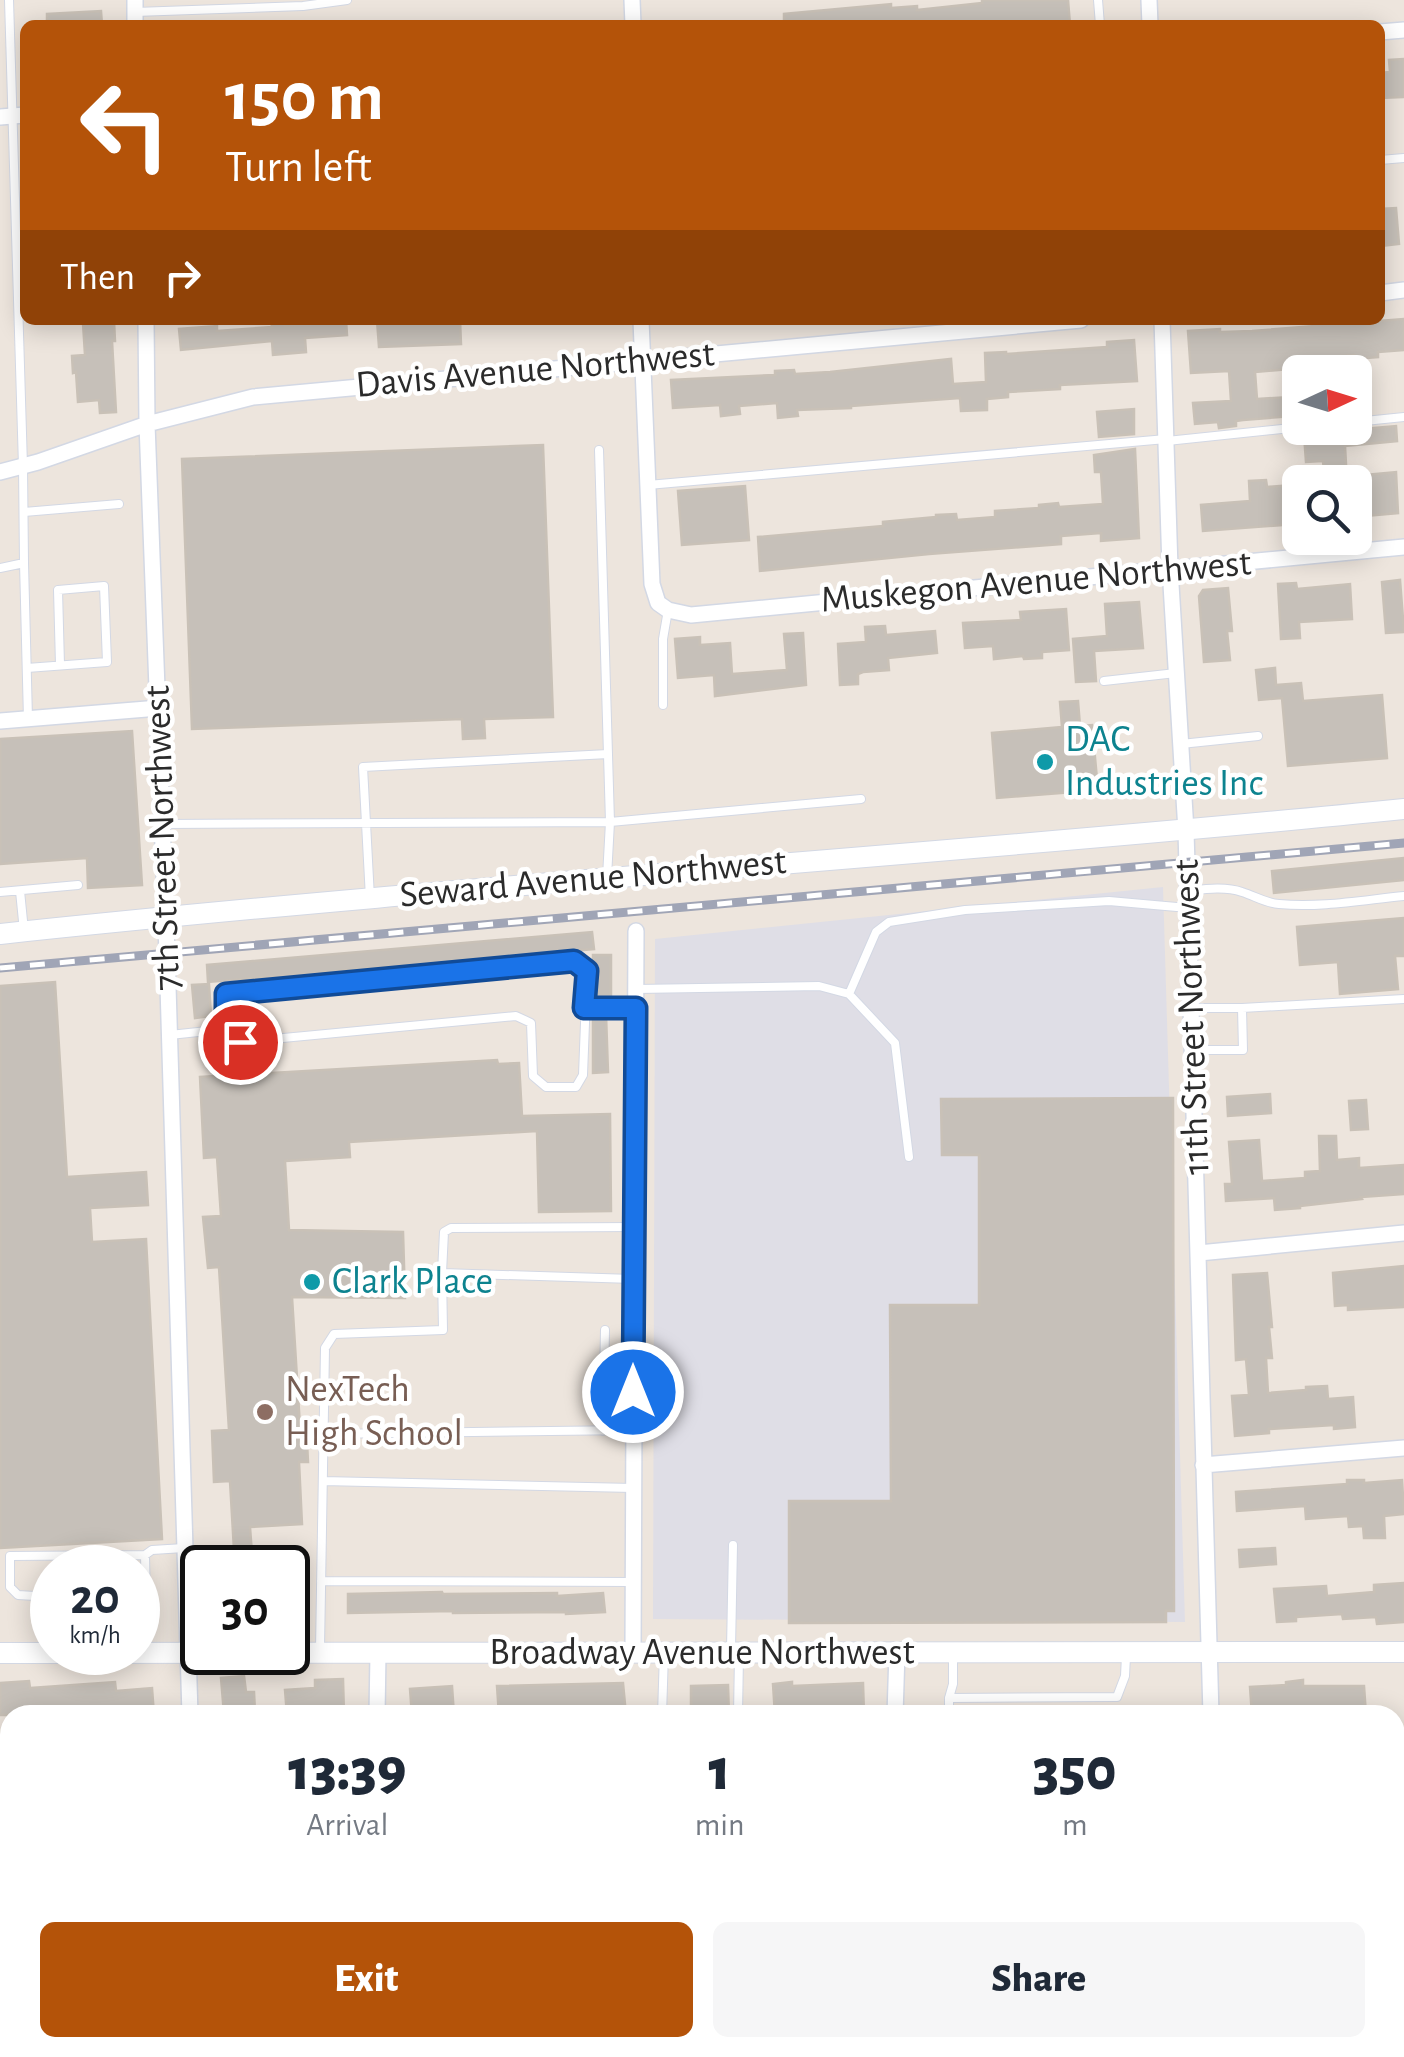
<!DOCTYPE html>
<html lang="en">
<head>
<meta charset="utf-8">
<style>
	body { margin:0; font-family:"Alegreya Sans",sans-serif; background:#f6f6f7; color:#1f2937; height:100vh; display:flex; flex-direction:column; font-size:38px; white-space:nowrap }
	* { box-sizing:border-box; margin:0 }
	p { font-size:32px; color:#747a83 }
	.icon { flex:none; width:55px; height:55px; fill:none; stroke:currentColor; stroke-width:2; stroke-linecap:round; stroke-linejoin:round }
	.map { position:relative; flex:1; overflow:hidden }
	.sheet { position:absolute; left:0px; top:1705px; width:1405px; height:352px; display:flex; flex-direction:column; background:#fff; border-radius:30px 30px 0 0; box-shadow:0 5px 25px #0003 }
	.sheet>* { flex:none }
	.guide { position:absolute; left:20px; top:20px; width:1365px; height:305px; border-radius:15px; box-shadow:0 5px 25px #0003; background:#b45309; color:#fff; overflow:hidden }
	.needle { width:65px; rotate:86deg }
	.tools { position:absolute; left:1282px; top:355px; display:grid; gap:20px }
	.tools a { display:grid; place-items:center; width:90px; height:90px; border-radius:15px; background:#fff; box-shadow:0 5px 25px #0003; font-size:50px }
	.speed { position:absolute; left:30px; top:1545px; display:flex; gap:20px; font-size:50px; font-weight:700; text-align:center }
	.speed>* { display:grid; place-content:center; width:130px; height:130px; border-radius:50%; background:#fff; box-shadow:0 5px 25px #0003; line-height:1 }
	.speed small { font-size:25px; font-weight:400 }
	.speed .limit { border:5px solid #111; border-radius:15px; background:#fff; color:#111 }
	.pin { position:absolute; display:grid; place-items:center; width:85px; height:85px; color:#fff; margin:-42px; border:5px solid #fff; border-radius:50%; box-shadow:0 2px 10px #0007 }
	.me { position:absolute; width:110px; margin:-55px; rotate:0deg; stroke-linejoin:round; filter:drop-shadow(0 0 8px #0008) }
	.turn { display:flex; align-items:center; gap:35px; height:210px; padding:0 40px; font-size:45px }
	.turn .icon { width:130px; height:130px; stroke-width:2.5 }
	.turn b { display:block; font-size:70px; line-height:85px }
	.then { display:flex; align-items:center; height:95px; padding:0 40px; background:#0003; gap:20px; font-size:38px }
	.eta { display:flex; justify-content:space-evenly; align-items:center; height:170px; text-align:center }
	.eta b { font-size:60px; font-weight:800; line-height:70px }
	.primary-button { display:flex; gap:20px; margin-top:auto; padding:20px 40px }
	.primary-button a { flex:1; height:115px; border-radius:15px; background:#b45309; color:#fff; font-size:40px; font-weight:800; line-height:115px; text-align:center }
	.primary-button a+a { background:#f6f6f7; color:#1f2937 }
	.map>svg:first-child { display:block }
</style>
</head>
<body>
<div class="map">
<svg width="1404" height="2057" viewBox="0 0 1404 2057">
	<rect width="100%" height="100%" fill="#ede5dd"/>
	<path fill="#dfdee6" d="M1163,887L1185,1622L653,1619L655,939Z"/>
	<path fill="#c6c0b9" stroke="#c9c1b7" stroke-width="2.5" d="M982,0H1068L1070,25H784V14L891,4V8L917,6V10L982,3Z
		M101,11L102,25H47V14Z
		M1404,59V97L1380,98V73L1390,72L1389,60Z
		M1396,208L1399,244L1380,246V209Z
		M1404,319V350L1378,352V357L1354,359V355L1316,358V360L1288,362L1289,369L1255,372L1257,399L1290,397L1292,416L1243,420L1236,421V426L1219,428L1218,422L1195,424L1193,403L1231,401L1229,371L1191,373L1188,331L1220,329V332L1252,331Z
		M271,320H284L285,326L326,323V320H346L347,335L305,338L306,352L273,355L272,341L181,350L179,329L217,326V331L272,327Z
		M377,320H460L461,344L379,347Z
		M114,321L115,341H112L116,412L100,413L99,400L78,402L76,372L73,373L72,356L85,355L83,323Z
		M1134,340L1137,381L1060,385V389L1008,392V397L987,399V410L961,411L960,398L851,406V408L797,410L798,416L778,418L777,403L739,406L740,414L721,416L720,405L673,408L671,380L775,375V371L794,370L795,374L830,372L951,359L953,384L986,382L985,353L1006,352V354L1107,347V342Z
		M1134,409V434L1099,437L1097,412Z
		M1396,426L1397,441L1345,446L1347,482H1325L1323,461L1306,462L1304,434Z
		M543,445L553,717L484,719L485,738L463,739L462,719L192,729L182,459Z
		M1135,449L1139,538L1101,541V533L1061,536V544L929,554L760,571L758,537L883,526V522L936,517V515L956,514L957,520L995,517V511L1039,508V505L1058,503L1059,507L1103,504L1101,472H1095L1094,455Z
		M1396,472L1398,513L1355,517V476Z
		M1266,480L1267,487L1292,485L1295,524L1203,531L1201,505L1250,501L1249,481Z
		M745,486L749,540L682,545L678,491Z
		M1400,580L1404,632L1386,633L1382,582Z
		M1296,583L1297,589L1350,584L1352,619L1299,622L1300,638L1281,639L1278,584Z
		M1228,588L1232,631H1227L1230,660L1204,662L1199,596L1203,590Z
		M1139,602L1143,648L1094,651L1096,681L1076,682L1073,639L1107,636L1105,604Z
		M1066,609L1069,650L1042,652V658L1024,659L1023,656L994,659L993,646L965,648L963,623L1021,620L1020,612Z
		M885,626L886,635L935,631L937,653L888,658L889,670L863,672L858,674V684L840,685L838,644L866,642L865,627Z
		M803,633L806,685L715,696L714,675L678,678L675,639L700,637V645L730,643L732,674L787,670L784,634Z
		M1275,668L1276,685L1301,683L1303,701L1382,695L1387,758L1288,766L1282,698L1259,700L1256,670Z
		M1078,701L1080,726L1092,725L1098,790L997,798L992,733L1062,727L1060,702Z
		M132,731L142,885L88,888L87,858L0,864V739Z
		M1404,858V880L1274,893L1272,871Z
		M1404,918V956H1395L1398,989L1340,994L1338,962L1300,965L1297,927Z
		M592,932L594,949L208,982L207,965Z
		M593,955H611V1000H593Z
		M55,982L67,1177L146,1172L148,1205L90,1208L92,1242L146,1239L162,1539L0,1548V986Z
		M209,984L211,1016L195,1018L192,985Z
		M593,1015H606L608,1072L593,1073Z
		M497,1060L498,1064L519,1063L522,1116L610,1114L611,1211L539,1212L537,1131L349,1142L350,1157L285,1161L289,1230L403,1232L405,1298L292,1297L301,1443L307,1442L308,1462H299L302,1524L250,1527L253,1568H233L232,1550H234L230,1481L214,1482L212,1431L229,1430L219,1267L208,1268L203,1217L221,1216L217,1157L204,1158L200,1077Z
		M1270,1094L1271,1113L1228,1116L1227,1097Z
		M1173,1098L1174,1611H1166V1622L789,1623V1501H891L890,1305H979V1155H942L941,1099Z
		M1366,1100L1368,1129L1351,1130L1349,1101Z
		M1319,1136H1336L1337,1160L1359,1158V1168L1404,1165V1194L1361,1197L1362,1199L1300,1206V1208L1275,1210L1274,1198L1226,1201L1225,1184H1232L1229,1142L1259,1140L1262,1181L1305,1178V1172L1320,1171Z
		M1404,1266V1307L1348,1310V1305L1335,1306L1333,1273Z
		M1267,1273L1272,1327H1269L1272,1358H1266L1268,1393L1306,1390V1387L1327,1386L1328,1399L1353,1397L1355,1427L1334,1429V1425L1269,1429V1433L1235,1436L1232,1396L1249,1395L1246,1359L1236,1360L1233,1275Z
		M1347,1480H1364V1483L1402,1480L1404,1514L1384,1516L1385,1538H1364L1363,1526L1349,1527L1348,1516L1306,1519L1305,1506L1237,1511L1236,1492L1347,1484Z
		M1275,1548L1276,1564L1240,1567L1239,1550Z
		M1404,1583V1622L1377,1624L1376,1617L1343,1619L1342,1614L1296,1617V1621L1277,1622L1274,1589L1326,1586L1327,1596L1374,1592V1585Z
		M442,1592L443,1594L557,1593V1596L603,1593L605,1612L566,1614V1612L453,1613V1611L348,1613V1594Z
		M244,1676L246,1692H254L255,1712L224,1714L221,1678Z
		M343,1679L344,1715H287L285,1690L315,1688V1680Z
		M1303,1680V1686H1364L1366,1715H1252L1250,1687L1286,1685V1682Z
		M29,1681L30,1688L115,1682L116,1691L152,1688L154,1715H0V1683Z
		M792,1682V1686L863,1683L864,1715H840V1711L775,1715L773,1684Z
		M623,1683L626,1715H499L497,1686Z
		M728,1685L729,1715H691V1686Z
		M452,1686L454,1715H412L410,1689Z"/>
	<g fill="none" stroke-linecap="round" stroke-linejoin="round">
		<g stroke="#d3d8e4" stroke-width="10">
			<path id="service" d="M1098,0L1100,25
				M135,12L303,6L347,0
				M1380,160L1404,158
				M1355,422L1404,417
				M1167,441L1300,427
				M599,450L610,822L861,799
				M648,485L1166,439
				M24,512L119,504
				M24,563L28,719
				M0,568L24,563L23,466L9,0
				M27,668L107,662L104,586L58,590L60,665
				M1104,681L1176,673
				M663,705V639L668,610
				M1181,744L1258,736
				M162,824L610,822L607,877
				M20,891L24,931
				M1188,891C1205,889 1225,886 1242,892C1255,896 1265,903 1279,904C1320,908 1363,900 1404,896
				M0,892L78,885
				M370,898L363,767L608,754
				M636,989L819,986L849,994L895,1043L909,1157
				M849,994L876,932L889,922L965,910L1109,901L1188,908
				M585,1007L636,1008
				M1191,1008H1242L1243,1050H1194
				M1242,1008L1404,999
				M170,1035L226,1029V994L574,961L587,971L583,1075L576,1087H546L533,1076L531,1023L516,1016L240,1042L226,1029
				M442,1273L444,1232L451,1228L633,1227
				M603,1431L605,1330
				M324,1434L633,1430
				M323,1481L633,1488
				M321,1581L632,1582
				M52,1597L18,1595L10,1587V1556L145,1555
				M147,1649L145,1555L152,1550L184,1548
				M320,1649L325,1348L334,1334L443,1330L442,1273L633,1279
				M731,1649L733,1545
				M953,1653V1684L949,1698L1117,1697L1125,1676L1126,1656
				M662,1715L664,1653
				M738,1715L739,1655
				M949,1715V1698"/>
		</g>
		<g stroke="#d3d8e4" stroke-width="18">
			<path id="minor" d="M135,0V25
				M632,0L633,25
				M1149,0L1150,25
				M1380,32L1404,30
				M0,117L25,115
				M1380,293L1404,290
				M146,320L147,424L167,953L190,1715
				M641,320L652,584L658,603L668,610L691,615L1404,547
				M1162,320L1170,568L1186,831L1211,1715
				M0,472L38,462L147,424L253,397L1081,320
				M0,721L159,708
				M1199,1253L1404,1233
				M1203,1465L1404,1448
				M633,1653L636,931
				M377,1715L378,1653
				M895,1715L897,1652"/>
		</g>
		<g stroke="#d3d8e4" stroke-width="22">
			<path id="tertiary" d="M0,934C467,884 936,856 1404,809
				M0,1653L1404,1652
				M0,1892H10
				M1395,1901H1404"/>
		</g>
		<g stroke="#c4c4c4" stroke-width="30">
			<path id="motorway" d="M0,1982H10
				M1395,1984L1404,1983
				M1395,2012H1404"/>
		</g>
		<use href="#service" stroke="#fff" stroke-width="8"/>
		<use href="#minor" stroke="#fff" stroke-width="15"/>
		<use href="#tertiary" stroke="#fff" stroke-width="20"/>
		<use href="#motorway" stroke="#ff8e57" stroke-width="28"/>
		<g stroke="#a0a5b6" stroke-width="9">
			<path id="rail" d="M0,968L1404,843"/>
		</g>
		<use href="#rail" stroke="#fff" stroke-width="5" stroke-dasharray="15" stroke-linecap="butt"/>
	</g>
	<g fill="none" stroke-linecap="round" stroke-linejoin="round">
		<g stroke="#114b97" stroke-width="25">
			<path id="route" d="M240,1042L226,1029V994L574,961L587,971L584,1008H636L633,1392"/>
		</g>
		<use href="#route" stroke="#1a73e8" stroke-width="18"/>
	</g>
	<g fill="#0f9aa8" stroke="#fff" stroke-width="4">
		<circle cx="1045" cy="762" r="10"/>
		<circle cx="312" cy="1282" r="10"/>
	</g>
	<circle fill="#8d6e63" stroke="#fff" stroke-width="4" cx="265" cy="1412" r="10"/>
	<g text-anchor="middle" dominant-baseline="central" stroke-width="9" stroke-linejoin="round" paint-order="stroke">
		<g font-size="38" fill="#2b2b2b" stroke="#fff">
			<text transform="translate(535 370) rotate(-5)">Davis Avenue Northwest</text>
			<text transform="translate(1036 582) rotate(-5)">Muskegon Avenue Northwest</text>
			<text transform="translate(163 838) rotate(-92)">7th Street Northwest</text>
			<text transform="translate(593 879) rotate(-5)">Seward Avenue Northwest</text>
			<text transform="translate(1192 1017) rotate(-92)">11th Street Northwest</text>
			<text x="702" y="1653">Broadway Avenue Northwest</text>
		</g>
		<g font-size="38" fill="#0d838f" stroke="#fff" text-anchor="start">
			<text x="1065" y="740">DAC<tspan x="1065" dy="44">Industries Inc</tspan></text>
			<text x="332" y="1282">Clark Place</text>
		</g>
		<g font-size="38" fill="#785e54" stroke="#fff" text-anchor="start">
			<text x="285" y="1390">NexTech<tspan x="285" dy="44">High School</tspan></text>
		</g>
	</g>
</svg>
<div class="tools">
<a><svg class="needle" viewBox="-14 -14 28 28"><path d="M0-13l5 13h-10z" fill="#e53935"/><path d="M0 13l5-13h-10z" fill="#747a83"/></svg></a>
<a><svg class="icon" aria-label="search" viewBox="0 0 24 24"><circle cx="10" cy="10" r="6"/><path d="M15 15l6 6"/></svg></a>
</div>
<div class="speed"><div>20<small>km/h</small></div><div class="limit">30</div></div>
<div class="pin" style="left:240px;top:1042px;background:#d93025"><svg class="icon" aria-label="arrive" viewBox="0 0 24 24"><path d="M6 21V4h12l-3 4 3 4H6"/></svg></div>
<svg class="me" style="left:633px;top:1392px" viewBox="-20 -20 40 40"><circle r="17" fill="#1a73e8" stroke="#fff" stroke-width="3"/><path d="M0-11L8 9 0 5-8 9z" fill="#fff"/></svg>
<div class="guide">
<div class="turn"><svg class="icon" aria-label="left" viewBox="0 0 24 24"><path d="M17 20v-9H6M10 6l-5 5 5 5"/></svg><div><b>150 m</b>Turn left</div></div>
<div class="then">Then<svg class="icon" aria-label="right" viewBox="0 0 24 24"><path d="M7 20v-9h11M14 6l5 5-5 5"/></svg></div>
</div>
<section class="sheet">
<div class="eta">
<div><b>13:39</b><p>Arrival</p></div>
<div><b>1</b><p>min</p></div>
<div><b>350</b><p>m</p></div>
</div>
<div class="primary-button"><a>Exit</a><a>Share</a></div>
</section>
</div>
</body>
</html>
